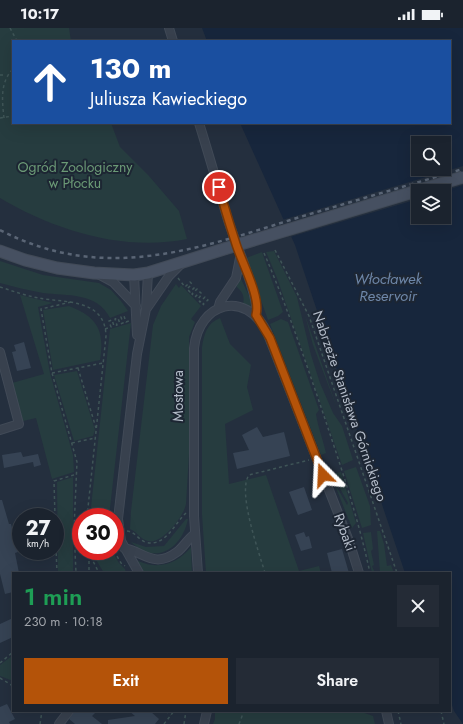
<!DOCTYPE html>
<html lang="en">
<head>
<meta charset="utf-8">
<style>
	body { margin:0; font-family:Jost,sans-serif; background:#242b36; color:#f1f3f6; height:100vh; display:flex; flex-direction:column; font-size:15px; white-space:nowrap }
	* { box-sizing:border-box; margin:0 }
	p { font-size:13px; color:#a0a4aa }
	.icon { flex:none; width:22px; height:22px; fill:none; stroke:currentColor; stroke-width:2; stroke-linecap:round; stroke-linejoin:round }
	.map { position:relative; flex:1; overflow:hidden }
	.sheet { position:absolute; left:12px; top:544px; width:439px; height:140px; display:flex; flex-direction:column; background:#1b232e; border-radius:0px; box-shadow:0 4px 16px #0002,0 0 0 1px #39404a }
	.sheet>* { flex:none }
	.hud { position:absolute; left:12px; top:12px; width:439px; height:84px; border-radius:0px; box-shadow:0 4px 16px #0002,0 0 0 1px #39404a; background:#1a4fa0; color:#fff; overflow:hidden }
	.controls { position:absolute; left:411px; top:108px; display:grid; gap:8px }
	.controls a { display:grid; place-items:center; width:40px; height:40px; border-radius:0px; background:#1b232e; box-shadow:0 4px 16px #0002,0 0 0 1px #39404a; font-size:20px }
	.speed { position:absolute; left:12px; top:480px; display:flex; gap:8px; font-size:20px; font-weight:700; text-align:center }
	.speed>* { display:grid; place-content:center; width:52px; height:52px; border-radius:50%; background:#1b232e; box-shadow:0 4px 16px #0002,0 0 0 1px #39404a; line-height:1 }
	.speed small { font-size:10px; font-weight:400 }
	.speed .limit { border:6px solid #d22; background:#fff; color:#111 }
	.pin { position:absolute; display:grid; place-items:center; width:34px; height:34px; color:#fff; margin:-17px; border:2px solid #fff; border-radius:50%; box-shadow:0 1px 4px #0007 }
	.me { position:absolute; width:44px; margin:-22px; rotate:339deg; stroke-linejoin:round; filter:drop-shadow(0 0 3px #0008) }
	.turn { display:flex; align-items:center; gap:14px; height:84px; padding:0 12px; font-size:18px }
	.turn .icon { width:52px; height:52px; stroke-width:2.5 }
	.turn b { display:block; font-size:28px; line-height:34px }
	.round { display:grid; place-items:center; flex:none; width:42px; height:42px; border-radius:0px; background:#242b36 }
	.overview { display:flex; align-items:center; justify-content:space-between; height:68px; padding:0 12px }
	h1 { font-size:24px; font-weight:600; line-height:30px; color:#1e9e55 }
	.button { display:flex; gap:8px; margin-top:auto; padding:8px 12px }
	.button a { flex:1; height:46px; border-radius:0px; background:#b45309; color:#fff; font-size:16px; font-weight:600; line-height:46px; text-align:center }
	.button a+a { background:#242b36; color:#f1f3f6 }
	.status { display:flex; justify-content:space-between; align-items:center; height:28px; padding:0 20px; background:#1b232e; direction:ltr }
	.status svg { height:11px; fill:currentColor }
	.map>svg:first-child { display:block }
</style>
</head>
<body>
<div class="status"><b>10:17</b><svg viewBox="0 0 49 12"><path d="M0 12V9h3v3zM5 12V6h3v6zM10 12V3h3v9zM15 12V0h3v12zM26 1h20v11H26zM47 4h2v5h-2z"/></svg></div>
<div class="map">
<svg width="463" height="696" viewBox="0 0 463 696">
	<rect width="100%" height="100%" fill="#242f3e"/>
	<path fill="#263c3f" d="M0,0H69L71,13H13V95H111L120,119L149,148L179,183L187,211C123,224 54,202 0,170Z
		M274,223L297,269L311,327L320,355L333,385L342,398L353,432L342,437L277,250L266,224Z
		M262,224L283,284L278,288L268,292L246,230Z
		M0,233L43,247L99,255L111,262L121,273L128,283L110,290C97,264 67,268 43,265C28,262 14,259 0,255Z
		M241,251L253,276L252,279L243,276C245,267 242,264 236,258Z
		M176,256L179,260L181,257L201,278L191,291L195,294L189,309V426L186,476C184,488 162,517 148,513C140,511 137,504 130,501L131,483L153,297L161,278Z
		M20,267L53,275L38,279L50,345L73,427L74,444L52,451L36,390L23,393L12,355L44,346Z
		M69,278C97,289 105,302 100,332L53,342L43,282Z
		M305,287L337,380L313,317Z
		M220,290L230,316L251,337L247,359L253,382L225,396L229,456L266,447L299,543L319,538L321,545H206L202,487V319C204,306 207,295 220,290Z
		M281,291L288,294L319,382L316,386C318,400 323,411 326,425L321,427L270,296Z
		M131,295L109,489H90L110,301Z
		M77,343L95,402L93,408L74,413L54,347Z
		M356,439L370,478L371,497L362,500L344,443Z
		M341,444L356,495L352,500L331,447L334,446L335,456L347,477L348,475L337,455L336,445Z
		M73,449V545H58L57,454Z
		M186,491H188C182,521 155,538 131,514L146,519L164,518Z
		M377,503H380L384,516L387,538L391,537L394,545H380Z
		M371,504L373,521L371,523L374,537L372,538L375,545H372L363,505Z
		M191,519L192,545H144L138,535V533C159,542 177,536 191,519Z
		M93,523H112L119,535L125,541L126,545H104L95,530Z
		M13,627V653L0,648V637Z
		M215,683H359L373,688L375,696H213L215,691Z"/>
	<path fill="#17263c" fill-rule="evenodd" d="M202,0H463V696L454,683L450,671V545H405L295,217L240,95H450V13H207ZM418,115H444V141H418ZM418,163H444V189H418Z"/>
	<path fill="#242f3e" d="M463,138V157L444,163H418V171L290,209L282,192Z"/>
	<path fill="#364354" d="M24,314L31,340L17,343L12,324L16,323L14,317Z
		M257,399L263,409L284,404L290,428L237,441L233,425L249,422L242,407Z
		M21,424L23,429L38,426L41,437L34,439L33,434L4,440L2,427Z
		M304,459L312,482L298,487L289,464Z
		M0,472H2L9,496H11L18,524L15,525L19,545H13V564L5,566L0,546Z
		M304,504L306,509L309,508L312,520L301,523L295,507Z
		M342,521L349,545H332L327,525Z
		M13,590V609L0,615V596Z
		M7,676L15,691L9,694L10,696H0V679Z
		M74,683H97L92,688L102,696H75L69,691Z
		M129,683H150L159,691L155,696H108V692L135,688Z"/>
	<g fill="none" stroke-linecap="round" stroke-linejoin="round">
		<g stroke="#414a57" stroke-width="10">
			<path id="minor" d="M169,0L173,13
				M199,95C209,127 218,159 228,192C234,212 260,270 256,287
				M100,247L113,254L136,278
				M134,247L137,307
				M147,280L169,248L181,236
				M218,281L220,274L236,250L240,230
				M0,324L19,396L0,402
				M124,520C144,524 154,541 177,524C184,519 188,510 195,506
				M139,545L121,513L118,491L137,326L146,281L148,245
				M198,545L194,488V320C199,274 245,261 267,304L349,513L359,545
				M386,683L389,696
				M59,696L69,683
				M204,696L207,683"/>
		</g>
		<g stroke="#414a57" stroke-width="13">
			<path id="secondary" d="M0,223L25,232L57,240L94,245L134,247L148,245L224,221"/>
		</g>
		<path stroke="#3f5557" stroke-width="1.5" stroke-dasharray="3 3" stroke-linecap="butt" d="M10,0L17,13
			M0,47H6
			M0,90L13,88
			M4,90C2,72 0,54 13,41
			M275,222L309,288L397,545
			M264,225C286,276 304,329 322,382C340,436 358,489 370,545
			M178,250L185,259L190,254L192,256L187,261L190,264L195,259L197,261L192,266L195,269L200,264L202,266L198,271L200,274L205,269L208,272L203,276L206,279
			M0,259C13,263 26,268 39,270C64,275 105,270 106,308L87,489
			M71,274L41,281L52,345L77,434L74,501L76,545
			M105,301L111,299L109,293L112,292L114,298L117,297L115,291L118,290L120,296L123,295L121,289L124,288L126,294L129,293
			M78,340L96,400
			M52,345L103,335
			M72,415L95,410
			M55,489L54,453L77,446
			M55,495L57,545
			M127,503C135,504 138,511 145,514C165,520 174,496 186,485
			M88,523L99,545
			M114,523L121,535L125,538
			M89,527V545
			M265,545C259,524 237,464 249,447L309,432
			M0,635L13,624
			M0,650L13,658
			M166,683L171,687
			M398,683L401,696
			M441,683L444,696
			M40,696L42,683
			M164,696L174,683
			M184,696L186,683
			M239,696L244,683"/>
		<use href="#minor" stroke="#38414e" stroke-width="8"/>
		<use href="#secondary" stroke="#465061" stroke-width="11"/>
		<path stroke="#5a6575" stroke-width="2.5" stroke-dasharray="4 4" stroke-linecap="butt" d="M0,202C104,256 197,221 300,189C354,173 409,157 463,141"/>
		<g stroke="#414a57" stroke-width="13" stroke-linecap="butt">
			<path id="secondary-bridge" d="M224,221L463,149"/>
		</g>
		<use href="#secondary-bridge" stroke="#465061" stroke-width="11"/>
	</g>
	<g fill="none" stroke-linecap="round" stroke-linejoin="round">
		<g stroke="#753606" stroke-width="10">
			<path id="route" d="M219,159C224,179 230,197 236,216C242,235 261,269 256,287L270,310L323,447"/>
		</g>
		<use href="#route" stroke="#b45309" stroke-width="7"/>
	</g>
	<g text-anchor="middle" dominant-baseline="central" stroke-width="4" stroke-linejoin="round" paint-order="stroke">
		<g font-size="14" fill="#6b9a76" stroke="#1d2633">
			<text x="75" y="139">Ogród Zoologiczny<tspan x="75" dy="16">w Płocku</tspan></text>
		</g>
		<g font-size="14" fill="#b4bcc9" stroke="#1d2633">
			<text transform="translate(178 368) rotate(-90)">Mostowa</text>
			<text transform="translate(350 378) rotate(71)">Nabrzeże Stanisława Górnickiego</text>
			<text transform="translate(345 504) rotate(70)">Rybaki</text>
		</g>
		<g font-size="15" font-style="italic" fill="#6d86a8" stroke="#1d2633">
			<text x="388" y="251">Włocławek<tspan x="388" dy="17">Reservoir</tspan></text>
		</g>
	</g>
</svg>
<div class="controls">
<a><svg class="icon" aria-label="search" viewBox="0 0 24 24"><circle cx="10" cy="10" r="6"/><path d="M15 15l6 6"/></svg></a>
<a><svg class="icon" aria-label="layers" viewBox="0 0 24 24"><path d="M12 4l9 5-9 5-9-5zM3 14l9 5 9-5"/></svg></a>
</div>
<div class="speed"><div>27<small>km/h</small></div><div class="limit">30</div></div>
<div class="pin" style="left:219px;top:159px;background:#d93025"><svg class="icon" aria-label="arrive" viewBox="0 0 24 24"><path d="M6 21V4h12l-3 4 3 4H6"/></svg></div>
<svg class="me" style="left:323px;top:447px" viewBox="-20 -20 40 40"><path d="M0-17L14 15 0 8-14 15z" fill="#b45309" stroke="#fff" stroke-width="4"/></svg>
<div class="hud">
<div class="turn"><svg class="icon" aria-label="ahead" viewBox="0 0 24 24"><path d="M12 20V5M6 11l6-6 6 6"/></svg><div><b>130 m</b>Juliusza Kawieckiego</div></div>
</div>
<section class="sheet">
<div class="overview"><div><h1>1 min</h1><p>230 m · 10:18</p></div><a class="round"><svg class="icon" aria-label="close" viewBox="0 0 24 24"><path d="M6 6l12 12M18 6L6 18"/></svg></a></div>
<div class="button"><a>Exit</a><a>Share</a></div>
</section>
</div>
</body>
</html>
